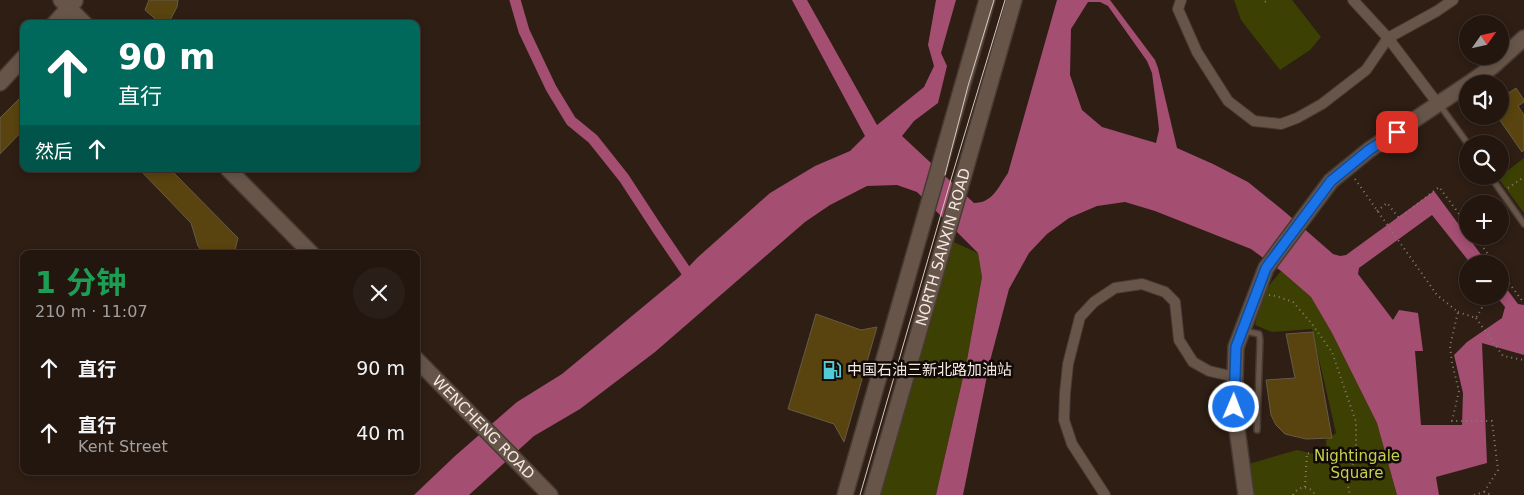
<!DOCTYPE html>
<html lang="zh">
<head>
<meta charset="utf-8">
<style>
	body { margin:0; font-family:"DejaVu Sans","Noto Sans SC",sans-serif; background:#2a1f18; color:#f1f3f6; height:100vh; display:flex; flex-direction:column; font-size:19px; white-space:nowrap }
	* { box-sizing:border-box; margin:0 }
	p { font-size:16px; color:#a29f9e }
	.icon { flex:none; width:28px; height:28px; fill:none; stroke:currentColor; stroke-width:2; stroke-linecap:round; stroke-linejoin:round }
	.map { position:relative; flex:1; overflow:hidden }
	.side { position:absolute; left:20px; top:250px; width:400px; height:225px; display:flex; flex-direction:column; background:#22160f; border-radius:10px; box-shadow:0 2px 8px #0003,0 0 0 1px #3f352f }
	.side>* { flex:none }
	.top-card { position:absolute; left:20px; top:20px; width:400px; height:152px; border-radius:10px; box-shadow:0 2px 8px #0003,0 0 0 1px #3f352f; background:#00695c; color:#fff; overflow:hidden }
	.needle { width:32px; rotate:56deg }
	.buttons { position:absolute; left:1459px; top:15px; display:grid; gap:10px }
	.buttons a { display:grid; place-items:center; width:50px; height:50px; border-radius:50%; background:#22160f; box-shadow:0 2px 8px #0003,0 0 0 1px #3f352f; font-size:25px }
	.pin { position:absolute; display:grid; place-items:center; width:42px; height:42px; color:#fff; margin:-21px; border-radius:10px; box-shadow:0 2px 8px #0006 }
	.me { position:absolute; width:55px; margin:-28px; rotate:1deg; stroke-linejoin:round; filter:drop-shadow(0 0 4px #0008) }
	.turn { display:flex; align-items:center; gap:18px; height:105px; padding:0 15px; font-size:22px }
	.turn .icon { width:65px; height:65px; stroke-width:2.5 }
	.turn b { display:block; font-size:35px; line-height:42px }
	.then { display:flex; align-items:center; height:48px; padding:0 15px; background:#0003; gap:10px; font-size:19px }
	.round { display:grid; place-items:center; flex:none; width:52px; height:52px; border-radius:26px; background:#2a1f18 }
	.head { display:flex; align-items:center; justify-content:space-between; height:85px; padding:0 15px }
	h1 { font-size:30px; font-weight:700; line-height:38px; color:#1e9e55 }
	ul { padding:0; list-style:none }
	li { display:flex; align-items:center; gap:15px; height:65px; padding:0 15px }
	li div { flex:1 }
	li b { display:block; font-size:19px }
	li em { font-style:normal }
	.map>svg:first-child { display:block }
</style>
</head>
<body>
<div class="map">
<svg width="1524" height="495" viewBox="0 0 1524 495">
	<rect width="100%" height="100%" fill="#2e1e14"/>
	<path fill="#3c4103" d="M1234,0H1292L1321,37L1310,50L1280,70L1241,20Z
		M1524,158V213L1498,178Z
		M949,240L978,253L982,276L967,360L936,495H880Z
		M1281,271L1311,297L1332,333L1377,423L1397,495H1246L1242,466L1297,450L1327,457L1326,440L1336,433L1312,329L1272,332L1255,325L1262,294Z"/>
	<path fill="#a44e72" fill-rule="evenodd" d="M792,0H807L877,125L924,87L934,66L928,45L936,0H956L941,53L947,66L938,103L914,121L902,136L974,203C993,203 998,187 1008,173L1057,0H1110L1155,60L1158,68L1177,148L1213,164L1248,182L1285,212L1333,254L1340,256L1346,255L1434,191L1488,264H1471L1432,215L1359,268L1358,274L1393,320L1399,310L1418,313L1423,351H1415L1421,425H1462L1463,393L1454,355L1467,342L1502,318L1505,307L1496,296H1500V280L1518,304L1524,305V355L1482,343L1487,463L1436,477L1439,495H1397L1377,423L1332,333L1311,297L1281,271L1251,249L1155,211L1125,202L1097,206L1069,218L1047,234L1029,253L1009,289L990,361L963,495H936L967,360L982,277L978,253L917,192L897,185L867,186L830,205L805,222L655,352L580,409L534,436L469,495H414L455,456L517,402L562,374L679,277L697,258L770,193L815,166L850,151L865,136ZM1088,2H1100L1108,6L1147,61L1152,73L1158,120L1159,130L1156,143L1102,127L1082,110L1070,75L1071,29Z"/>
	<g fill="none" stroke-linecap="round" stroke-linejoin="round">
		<path stroke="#a44e72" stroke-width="11" d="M515,0L524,31L551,88L571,121L593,139L624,178L658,230L694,283"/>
	</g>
	<path fill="#59430f" stroke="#645b48" d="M149,0H178L177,7L168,24H161L145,10Z
		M1502,88L1507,94L1516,88L1524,100V102L1518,106L1524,115V150L1522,152L1499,119L1491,124L1486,116H1500V89Z
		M24,94V129L0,154V118Z
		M139,169H170L238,238L234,254H204L198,246L191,223Z
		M816,314L861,330L877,327L844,442L834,424L788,409Z
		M1313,332L1332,438L1306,439L1285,434L1276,425L1271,415L1266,380L1295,378L1286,334Z"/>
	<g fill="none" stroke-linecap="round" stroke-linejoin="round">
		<g stroke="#473a34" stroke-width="8">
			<path id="lane" d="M1439,104L1468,144
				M1490,176L1524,224
				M1244,331L1259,334L1260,340L1257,430"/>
		</g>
		<g stroke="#473a34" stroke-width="12">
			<path id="street" d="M1181,0L1178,9L1197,52L1228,101L1254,121L1281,124L1297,118L1322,104L1366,70L1388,38L1437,11L1453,0
				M1353,0L1388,38L1438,104
				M1105,495L1072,444L1064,420L1065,393L1068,364L1080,317L1094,302L1115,288L1142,284L1165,292L1175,302L1179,340L1193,362L1209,371L1235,377"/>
		</g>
		<g stroke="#473a34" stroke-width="18">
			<g id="secondary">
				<path d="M61,0L85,24"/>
				<path d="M54,24L75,1"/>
				<path d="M0,83L24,57"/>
				<path d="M1468,84L1492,67L1524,38"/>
				<path d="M228,169L312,254"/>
				<path id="s1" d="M416,359L550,495"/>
				<path d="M845,495L987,0"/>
				<path id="s2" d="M872,495L1014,0"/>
				<path d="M1246,495L1234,407L1236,347L1266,268L1331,181L1369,150L1468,84"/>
			</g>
		</g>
		<path stroke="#8a7c74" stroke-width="2" stroke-dasharray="1 4" stroke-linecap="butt" d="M1265,2L1268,0
			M1355,179L1437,295L1458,312L1450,346L1452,363L1459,391L1452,421H1492L1498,470L1484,492L1486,495
			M1508,188L1524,177
			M1377,211L1387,203L1399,218L1439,187L1468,226
			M1475,236L1495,264
			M1500,271L1524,303
			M1500,291L1510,284
			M1269,295L1276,296L1293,302L1312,324L1332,352L1356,422V458L1346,477L1350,495
			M1458,312L1476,318L1487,299L1492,296
			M1476,318L1503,356L1524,360
			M1305,487L1307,453L1328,457L1346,477
			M1293,495C1299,485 1310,485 1315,495
			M1474,495L1484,492L1492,495"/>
		<use href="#lane" stroke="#675549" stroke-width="5"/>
		<use href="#street" stroke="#675549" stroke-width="10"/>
		<use href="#secondary" stroke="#675549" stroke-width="15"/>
		<path stroke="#d4c8c0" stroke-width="1" d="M945,175L968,86L994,0
			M860,495L952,176L1005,0"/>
	</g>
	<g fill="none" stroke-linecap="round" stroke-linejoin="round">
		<g stroke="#114b97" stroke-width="12">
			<path id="route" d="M1234,407L1236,347L1266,268L1331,181L1369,150L1397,132"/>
		</g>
		<use href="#route" stroke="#1a73e8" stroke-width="9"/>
	</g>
	<defs>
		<g id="fuel-bare" transform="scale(1.5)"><path d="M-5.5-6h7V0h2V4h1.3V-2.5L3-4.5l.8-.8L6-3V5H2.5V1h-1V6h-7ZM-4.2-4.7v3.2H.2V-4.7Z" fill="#52cbd7" stroke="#110a06" stroke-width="2.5" paint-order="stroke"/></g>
	</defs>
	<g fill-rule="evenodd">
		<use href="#fuel-bare" x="832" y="370"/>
	</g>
	<g text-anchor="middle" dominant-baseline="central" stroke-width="5" stroke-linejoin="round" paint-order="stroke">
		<g font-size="15" fill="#f5eae3" stroke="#110a06">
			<text stroke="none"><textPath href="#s2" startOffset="258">NORTH SANXIN ROAD</textPath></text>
			<text stroke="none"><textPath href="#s1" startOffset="96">WENCHENG ROAD</textPath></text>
		</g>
		<g font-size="15" fill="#f5eae3" stroke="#110a06" text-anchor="start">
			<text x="847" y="370">中国石油三新北路加油站</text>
		</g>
		<g font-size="15" fill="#c4d150" stroke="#110a06">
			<text x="1357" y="456">Nightingale<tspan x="1357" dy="17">Square</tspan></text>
		</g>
	</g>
</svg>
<div class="buttons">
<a><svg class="needle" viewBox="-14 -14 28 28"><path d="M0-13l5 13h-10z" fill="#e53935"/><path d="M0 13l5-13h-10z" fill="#a29f9e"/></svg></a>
<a><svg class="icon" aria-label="sound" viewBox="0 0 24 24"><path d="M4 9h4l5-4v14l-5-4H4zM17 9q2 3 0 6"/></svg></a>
<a><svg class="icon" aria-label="search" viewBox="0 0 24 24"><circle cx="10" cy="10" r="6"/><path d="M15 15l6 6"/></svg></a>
<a>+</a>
<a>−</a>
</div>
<div class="pin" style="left:1397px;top:132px;background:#d93025"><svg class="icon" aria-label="arrive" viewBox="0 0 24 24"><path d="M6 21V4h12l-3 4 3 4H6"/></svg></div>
<svg class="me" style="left:1234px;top:407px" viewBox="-20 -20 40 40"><circle r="17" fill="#1a73e8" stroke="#fff" stroke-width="3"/><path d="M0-11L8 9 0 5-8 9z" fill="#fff"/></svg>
<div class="top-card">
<div class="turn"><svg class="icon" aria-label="ahead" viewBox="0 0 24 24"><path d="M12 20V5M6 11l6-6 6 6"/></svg><div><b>90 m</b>直行</div></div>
<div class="then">然后<svg class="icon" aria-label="ahead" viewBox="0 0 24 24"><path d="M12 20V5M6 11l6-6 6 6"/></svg></div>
</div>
<section class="side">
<div class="head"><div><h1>1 分钟</h1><p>210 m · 11:07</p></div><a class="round"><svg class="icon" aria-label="close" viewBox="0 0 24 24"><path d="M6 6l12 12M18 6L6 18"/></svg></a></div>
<ul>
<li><svg class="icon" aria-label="ahead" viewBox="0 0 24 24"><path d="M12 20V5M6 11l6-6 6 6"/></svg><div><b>直行</b></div><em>90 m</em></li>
<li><svg class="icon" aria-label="ahead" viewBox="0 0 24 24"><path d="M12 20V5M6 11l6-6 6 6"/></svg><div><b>直行</b><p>Kent Street</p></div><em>40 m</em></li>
</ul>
</section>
</div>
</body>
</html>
